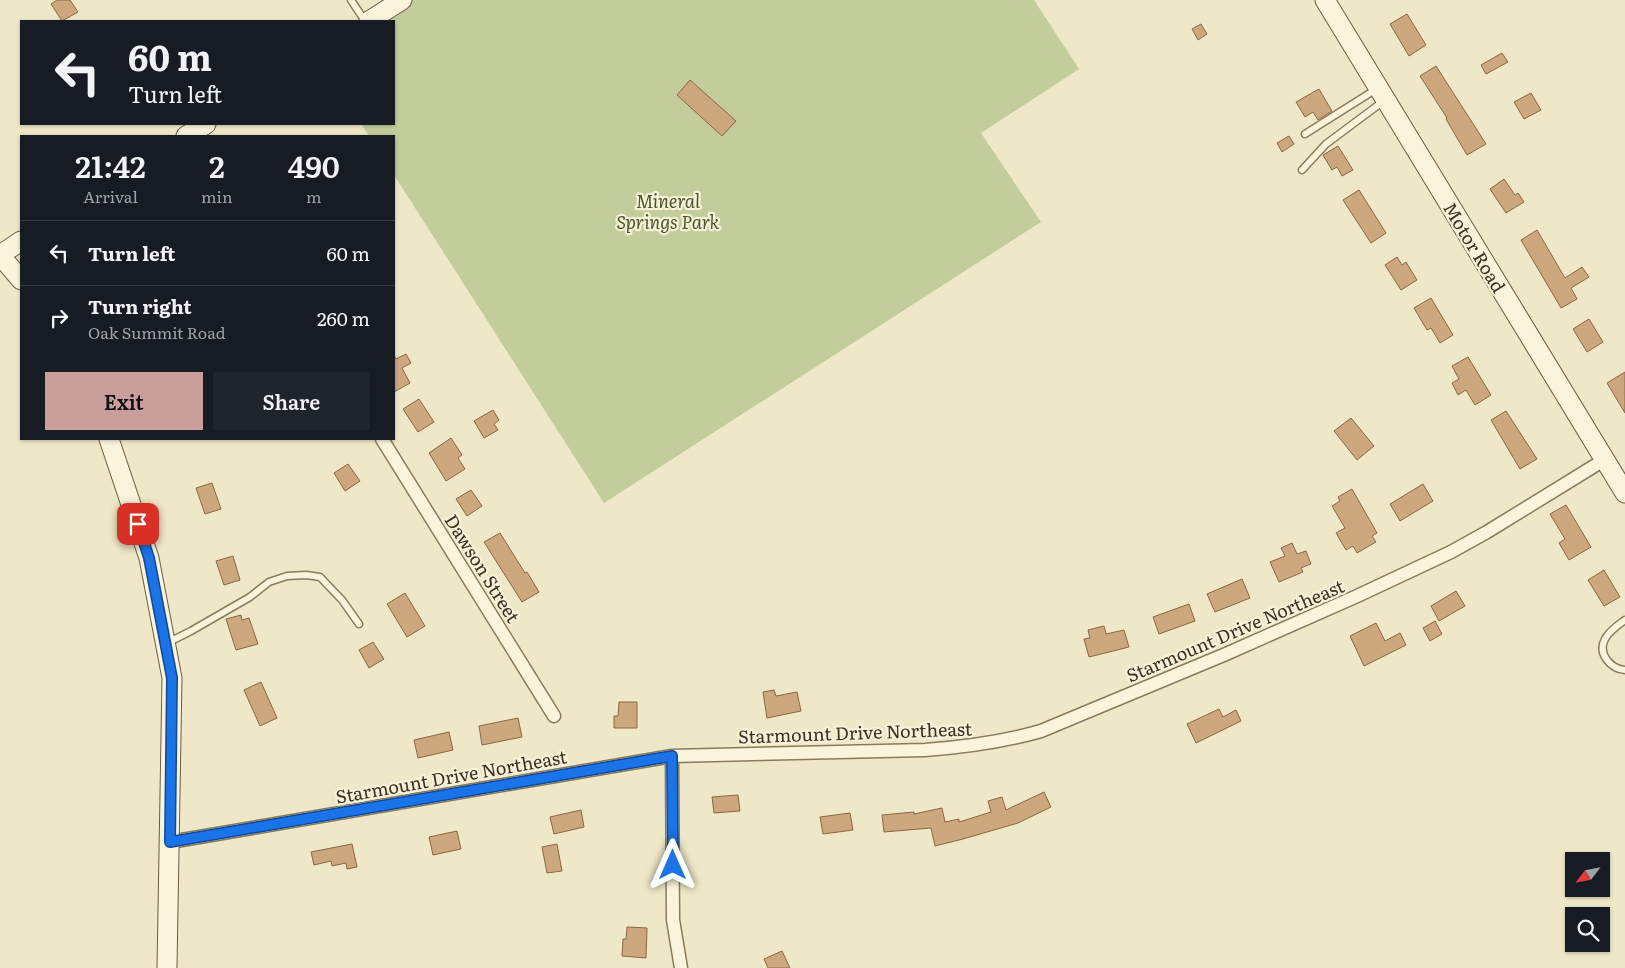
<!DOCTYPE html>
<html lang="en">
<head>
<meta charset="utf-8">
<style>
	body { margin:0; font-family:Literata,serif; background:#20242c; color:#f1f3f6; height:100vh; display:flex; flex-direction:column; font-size:19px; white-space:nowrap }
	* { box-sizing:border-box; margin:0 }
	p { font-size:16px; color:#9ea1a6 }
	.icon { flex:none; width:28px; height:28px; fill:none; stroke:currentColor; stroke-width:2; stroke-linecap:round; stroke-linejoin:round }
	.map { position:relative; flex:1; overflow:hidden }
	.sheet { position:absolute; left:20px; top:135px; width:375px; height:305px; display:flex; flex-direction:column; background:#171b24; border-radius:0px; box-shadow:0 1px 4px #0004 }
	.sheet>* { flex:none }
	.banner { position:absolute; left:20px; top:20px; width:375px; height:105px; border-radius:0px; box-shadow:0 1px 4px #0004; background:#171b24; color:#f1f3f6; overflow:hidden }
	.needle { width:32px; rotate:238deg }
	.tools { position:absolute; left:1565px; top:852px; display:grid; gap:10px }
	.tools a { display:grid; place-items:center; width:45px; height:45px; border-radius:0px; background:#171b24; box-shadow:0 1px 4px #0004; font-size:25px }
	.pin { position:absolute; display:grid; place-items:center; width:42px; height:42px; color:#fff; margin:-21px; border-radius:10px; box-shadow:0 2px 8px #0006 }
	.me { position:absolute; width:55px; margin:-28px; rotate:0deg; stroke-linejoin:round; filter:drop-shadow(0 0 4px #0008) }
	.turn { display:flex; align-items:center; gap:18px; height:105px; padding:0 25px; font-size:22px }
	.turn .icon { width:65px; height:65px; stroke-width:2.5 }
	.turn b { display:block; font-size:35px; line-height:42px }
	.eta { display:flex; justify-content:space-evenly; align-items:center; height:85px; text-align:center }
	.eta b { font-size:30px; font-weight:600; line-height:35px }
	.action { display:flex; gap:10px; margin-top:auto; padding:10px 25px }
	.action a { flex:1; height:58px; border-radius:0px; background:#ca9f9b; color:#111; font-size:20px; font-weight:600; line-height:58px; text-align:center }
	.action a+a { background:#20242c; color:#f1f3f6 }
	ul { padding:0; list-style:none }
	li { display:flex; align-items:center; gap:15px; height:65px; padding:0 25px; border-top:1px solid #363941 }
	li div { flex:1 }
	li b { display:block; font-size:19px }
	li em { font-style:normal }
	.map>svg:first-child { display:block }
</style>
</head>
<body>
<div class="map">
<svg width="1625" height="968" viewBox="0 0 1625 968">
	<rect width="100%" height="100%" fill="#efe8c8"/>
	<path fill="#c2cd9b" d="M411,0H1034L1079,69L981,133L1041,222L604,503L394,175V136H369L361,124H394V21H377Z"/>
	<path fill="#cda87e" stroke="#8a6742" d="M57,0H70L78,12L62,21L51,4Z
		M1407,14L1426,45L1409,56L1390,24Z
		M1201,24L1207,34L1198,40L1192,29Z
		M1502,53L1508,62L1486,74L1481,65Z
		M1436,66L1486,144L1467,155L1446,119L1447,118L1420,76Z
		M690,80L736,121L722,136L677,95Z
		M1319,89L1332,111L1318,120L1313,112L1305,117L1296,102Z
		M1531,93L1541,110L1524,119L1514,102Z
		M1289,136L1294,144L1282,152L1277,143Z
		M1338,146L1353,170L1342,176L1337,167L1332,170L1323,155Z
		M1504,179L1515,195L1518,193L1524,202L1506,213L1490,189Z
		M1359,190L1386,233L1371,243L1343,200Z
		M1537,230L1565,278L1582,267L1589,277L1571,288L1577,299L1561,308L1521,240Z
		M1397,257L1402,265L1406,262L1417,280L1401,290L1385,265Z
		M1431,298L1453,335L1440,343L1431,328L1427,330L1414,308Z
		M1589,319L1603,342L1587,352L1573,329Z
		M406,354L411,363L402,368L410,383L394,392V355L396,359Z
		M1468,357L1491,395L1475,405L1466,390L1458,395L1452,383L1459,379L1452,366Z
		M1625,372V413L1607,383Z
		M419,399L434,422L418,432L403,409Z
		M493,410L499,420L494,424L498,430L484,438L474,421Z
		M1506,411L1537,459L1520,469L1491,420Z
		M1351,418L1374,446L1357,460L1334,431Z
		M451,438L462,455L458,458L465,469L446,481L429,453Z
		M348,464L360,481L345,491L334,473Z
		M212,483L221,509L205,514L196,488Z
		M1423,484L1433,501L1400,521L1390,504Z
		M1352,489L1377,533L1372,536L1376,542L1357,553L1353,546L1346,550L1336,533L1345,528L1332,506L1340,501L1338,497Z
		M471,490L482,506L467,516L456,499Z
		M1566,505L1591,547L1569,560L1559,543L1565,539L1550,514Z
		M500,533L525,573L527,572L539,592L522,602L484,542Z
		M1292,543L1297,554L1306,551L1311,564L1301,568L1303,572L1279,582L1270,562L1285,556L1281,548Z
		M233,556L240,580L224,585L216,561Z
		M1604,570L1620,597L1604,606L1588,580Z
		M1242,579L1250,598L1215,612L1207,594Z
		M1456,591L1465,606L1439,621L1431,606Z
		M405,593L425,626L407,637L387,604Z
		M1189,604L1195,621L1159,634L1153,617Z
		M241,615L242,620L249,618L258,644L236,650L226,619Z
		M1435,621L1442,634L1430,641L1423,628Z
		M1376,623L1385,641L1400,633L1406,645L1364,666L1350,636Z
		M1104,626L1106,634L1124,630L1129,647L1089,657L1084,639L1090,638L1088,630Z
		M373,642L384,659L369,668L359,650Z
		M261,682L277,718L260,726L244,690Z
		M774,690L776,696L797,692L801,711L767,718L763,692Z
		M619,702H637V728H614V716H618Z
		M1219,709L1223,717L1236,710L1241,721L1196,743L1187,724Z
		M518,718L522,737L482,745L479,726Z
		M449,732L453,750L418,758L414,740Z
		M1044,792L1051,807L1018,823L963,839L935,846L931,828L884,832L882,815L914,812V814L942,808L945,822L959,819V822L991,812L988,801L1002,797L1006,810Z
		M738,795L740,811L714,813L712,797Z
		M581,810L584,827L554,834L550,817Z
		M850,813L853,830L823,834L820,817Z
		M457,831L461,849L433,855L429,837Z
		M352,844L357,867L347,869L346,863L332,866L331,861L314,865L311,852Z
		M557,844L562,871L547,873L542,847Z
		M627,927L647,928L646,958L622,956L623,939H626Z
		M782,951L790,968H768L764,959Z"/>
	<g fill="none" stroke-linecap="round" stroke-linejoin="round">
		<g stroke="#8b7b5d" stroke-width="9">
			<path id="lane" d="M351,0L365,21
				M1305,134L1378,88
				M1302,170L1326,144L1385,100
				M1625,620C1618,625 1609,631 1605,639C1597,654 1611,669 1625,670
				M167,643L191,631L250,597L269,582L287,576L306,575L320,577L342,600L359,624"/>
		</g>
		<g stroke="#8b7b5d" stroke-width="15">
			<path id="street" d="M382,439L554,716
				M672,756L673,920L681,968
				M170,842L672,756L925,750C965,747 1003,742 1041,731L1226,654L1355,597L1451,552L1487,532L1604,460"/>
		</g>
		<g stroke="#6d5c40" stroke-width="21">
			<path id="secondary" d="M1325,0L1625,493
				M369,21L402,0
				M186,136L206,124
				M0,255L21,280
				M0,255L21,241
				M109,439L149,558L172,678L167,968"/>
		</g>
		<use href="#lane" stroke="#f9f4db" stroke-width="6"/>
		<use href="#street" stroke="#f9f4db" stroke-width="12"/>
		<use href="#secondary" stroke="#f9f4db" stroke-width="19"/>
	</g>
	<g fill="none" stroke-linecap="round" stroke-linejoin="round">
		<g stroke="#114b97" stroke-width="12">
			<path id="route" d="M138,524L149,558L172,678L170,842L672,756L673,865"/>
		</g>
		<use href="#route" stroke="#1a73e8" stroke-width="9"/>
	</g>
	<g text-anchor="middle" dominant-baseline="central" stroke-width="4.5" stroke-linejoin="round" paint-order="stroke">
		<g font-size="18" font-style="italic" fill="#465827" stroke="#f6f1d8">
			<text x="668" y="200">Mineral<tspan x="668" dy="21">Springs Park</tspan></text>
		</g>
		<g font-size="18" fill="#3b3120" stroke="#f6f1d8">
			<text transform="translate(1475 247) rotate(59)">Motor Road</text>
			<text transform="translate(483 568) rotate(58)">Dawson Street</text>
			<text transform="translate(1235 630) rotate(-23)">Starmount Drive Northeast</text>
			<text transform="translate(855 732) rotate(-2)">Starmount Drive Northeast</text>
			<text transform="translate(451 776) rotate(-10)">Starmount Drive Northeast</text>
		</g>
	</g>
</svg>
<div class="tools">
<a><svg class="needle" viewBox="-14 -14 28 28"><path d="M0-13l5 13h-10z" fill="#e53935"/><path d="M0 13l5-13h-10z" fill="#9ea1a6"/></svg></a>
<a><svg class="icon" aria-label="search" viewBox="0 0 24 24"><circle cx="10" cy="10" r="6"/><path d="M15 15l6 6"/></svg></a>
</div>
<div class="pin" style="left:138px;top:524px;background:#d93025"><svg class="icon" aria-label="arrive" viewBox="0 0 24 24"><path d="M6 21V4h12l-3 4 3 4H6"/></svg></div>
<svg class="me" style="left:673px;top:865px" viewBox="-20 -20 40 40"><path d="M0-17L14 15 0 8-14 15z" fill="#1a73e8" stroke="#fff" stroke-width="4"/></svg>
<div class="banner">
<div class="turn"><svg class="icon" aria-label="left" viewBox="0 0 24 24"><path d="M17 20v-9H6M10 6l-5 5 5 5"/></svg><div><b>60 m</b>Turn left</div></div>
</div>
<section class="sheet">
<div class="eta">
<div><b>21:42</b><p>Arrival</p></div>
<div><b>2</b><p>min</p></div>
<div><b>490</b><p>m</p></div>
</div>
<ul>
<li><svg class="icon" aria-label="left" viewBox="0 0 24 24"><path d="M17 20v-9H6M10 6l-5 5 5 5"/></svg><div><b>Turn left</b></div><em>60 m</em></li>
<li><svg class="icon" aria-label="right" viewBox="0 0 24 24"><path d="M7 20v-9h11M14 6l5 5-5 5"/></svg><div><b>Turn right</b><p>Oak Summit Road</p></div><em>260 m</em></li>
</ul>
<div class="action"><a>Exit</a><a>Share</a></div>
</section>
</div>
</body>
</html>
